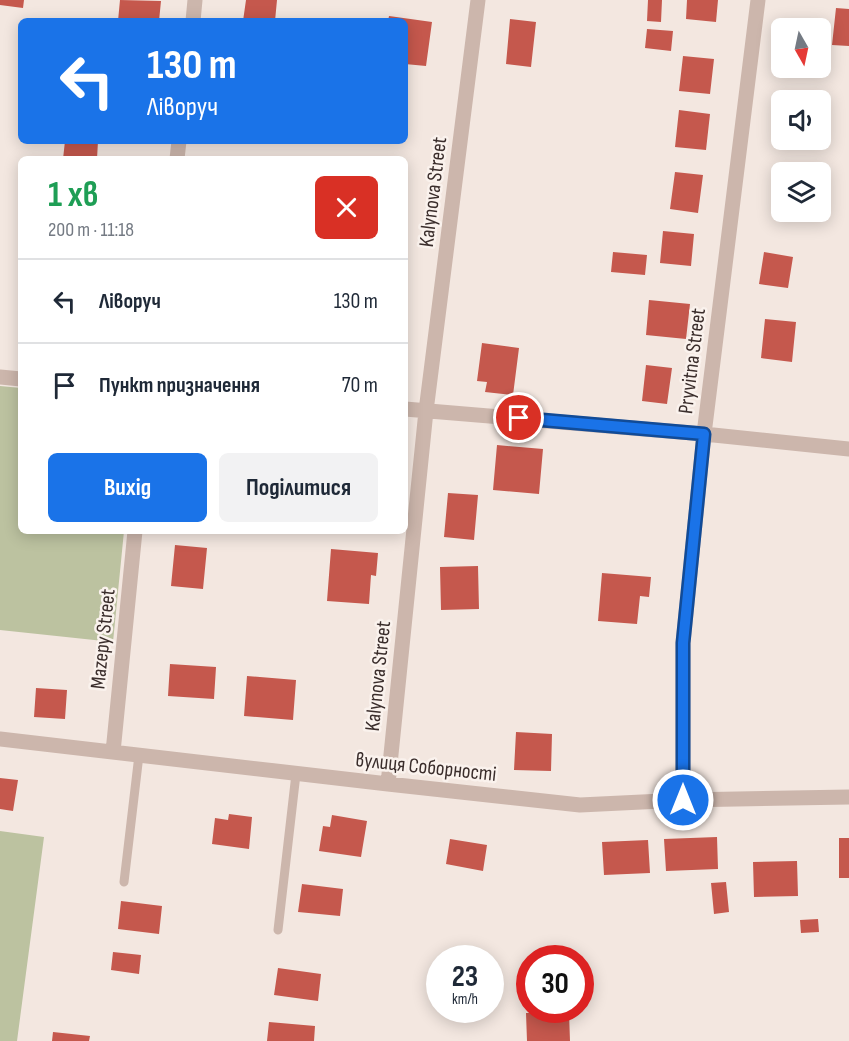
<!DOCTYPE html>
<html lang="uk">
<head>
<meta charset="utf-8">
<style>
	body { margin:0; font-family:"Sofia Sans Condensed",sans-serif; background:#f2f2f3; color:#1f2937; height:100vh; display:flex; flex-direction:column; font-size:22px; white-space:nowrap }
	* { box-sizing:border-box; margin:0 }
	p { font-size:20px; color:#747a83 }
	.icon { flex:none; width:33px; height:33px; fill:none; stroke:currentColor; stroke-width:2; stroke-linecap:round; stroke-linejoin:round }
	.map { position:relative; flex:1; overflow:hidden }
	.drawer { position:absolute; left:18px; top:156px; width:390px; height:378px; display:flex; flex-direction:column; background:#fff; border-radius:9px; box-shadow:0 3px 15px #0003 }
	.drawer>* { flex:none }
	.top-card { position:absolute; left:18px; top:18px; width:390px; height:126px; border-radius:9px; box-shadow:0 3px 15px #0003; background:#1a73e8; color:#fff; overflow:hidden }
	.needle { width:39px; rotate:171deg }
	.fabs { position:absolute; left:771px; top:18px; display:grid; gap:12px }
	.fabs a { display:grid; place-items:center; width:60px; height:60px; border-radius:9px; background:#fff; box-shadow:0 3px 15px #0003; font-size:30px }
	.speed { position:absolute; left:426px; top:945px; display:flex; gap:12px; font-size:30px; font-weight:700; text-align:center }
	.speed>* { display:grid; place-content:center; width:78px; height:78px; border-radius:50%; background:#fff; box-shadow:0 3px 15px #0003; line-height:1 }
	.speed small { font-size:15px; font-weight:400 }
	.speed .limit { border:9px solid #d22; background:#fff; color:#111 }
	.pin { position:absolute; display:grid; place-items:center; width:51px; height:51px; color:#fff; margin:-26px; border:3px solid #fff; border-radius:50%; box-shadow:0 2px 6px #0007 }
	.me { position:absolute; width:66px; margin:-33px; rotate:0deg; stroke-linejoin:round; filter:drop-shadow(0 0 4px #0008) }
	.turn { display:flex; align-items:center; gap:21px; height:126px; padding:0 30px; font-size:27px }
	.turn .icon { width:78px; height:78px; stroke-width:2.5 }
	.turn b { display:block; font-size:42px; line-height:51px }
	.round { display:grid; place-items:center; flex:none; width:63px; height:63px; border-radius:9px; background:#f2f2f3 }
	.summary { display:flex; align-items:center; justify-content:space-between; height:102px; padding:0 30px }
	h1 { font-size:36px; font-weight:700; line-height:45px; color:#1e9e55 }
	.primary-button { display:flex; gap:12px; margin-top:auto; padding:12px 30px }
	.primary-button a { flex:1; height:69px; border-radius:9px; background:#1a73e8; color:#fff; font-size:24px; font-weight:700; line-height:69px; text-align:center }
	.primary-button a+a { background:#f2f2f3; color:#1f2937 }
	ul { padding:0; list-style:none }
	li { display:flex; align-items:center; gap:18px; height:84px; padding:0 30px; border-top:2px solid #e0e1e3 }
	li div { flex:1 }
	li b { display:block; font-size:22px }
	li em { font-style:normal }
	.map>svg:first-child { display:block }
</style>
</head>
<body>
<div class="map">
<svg width="849" height="1041" viewBox="0 0 849 1041">
	<rect width="100%" height="100%" fill="#f3e7e0"/>
	<path fill="#bcc2a0" d="M0,386L21,388V531H124L113,642L0,630Z
		M0,831L44,837L17,1041H0Z"/>
	<path fill="#c5584d" d="M0,0H24L23,8L0,5Z
		M120,0L161,1L159,21H118Z
		M246,0H277L275,21H243Z
		M648,0H662L661,22L647,21Z
		M687,0H718L716,22L686,19Z
		M836,8L849,9V46L832,45Z
		M389,16L432,22L426,66L405,64V21H388Z
		M510,19L536,22L531,67L506,64Z
		M647,29L673,31L671,51L645,48Z
		M683,56L714,59L710,94L679,91Z
		M679,110L710,114L706,150L675,147Z
		M65,141H98L97,159H63Z
		M675,172L703,175L698,213L670,209Z
		M820,181L831,182L826,219L784,214V212H820Z
		M663,231L694,234L691,266L660,263Z
		M613,252L647,255L645,275L611,272Z
		M764,252L793,257L788,288L759,284Z
		M649,300L690,304L686,339L646,335Z
		M765,319L796,322L792,362L761,358Z
		M482,343L519,348L513,395L485,392L487,382L477,381Z
		M646,365L672,368L667,404L642,401Z
		M497,445L543,449L539,494L493,490Z
		M448,493L478,495L474,540L444,537Z
		M175,545L207,548L203,589L171,586Z
		M331,549L378,553L376,576L371,575L369,604L327,601Z
		M478,566L479,609L441,610L440,567Z
		M602,573L651,577L649,597L640,596L637,624L598,621Z
		M170,664L216,667L214,699L168,696Z
		M247,676L296,680L293,720L244,716Z
		M36,688L67,690L65,719L34,717Z
		M516,732L552,734L551,771L514,770Z
		M0,778L18,780L13,811L0,809Z
		M229,814L252,817L249,849L212,844L215,818L228,820Z
		M332,815L367,821L361,857L319,851L323,826L330,827Z
		M717,837L718,869L666,871L664,839Z
		M839,838H849V878H839Z
		M450,839L487,845L483,871L446,864Z
		M648,840L650,873L604,875L602,842Z
		M797,861L798,896L754,897L753,862Z
		M726,882L729,912L714,914L711,883Z
		M302,884L343,889L340,916L298,912Z
		M121,901L162,906L159,934L118,929Z
		M818,919L819,932L801,933L800,920Z
		M113,952L141,955L139,974L111,970Z
		M278,968L321,974L318,1001L274,995Z
		M569,1012L570,1041H527L526,1013Z
		M269,1022L315,1026L314,1041H267Z
		M53,1032L90,1036L89,1041H52Z"/>
	<g fill="none" stroke-linecap="round" stroke-linejoin="round">
		<path stroke="#ccb6ac" stroke-width="9" d="M124,882L139,755
			M278,930L296,774"/>
		<path stroke="#ccb6ac" stroke-width="15" d="M193,21L195,0
			M177,159L179,141
			M0,377L21,379
			M405,409L704,434L849,449
			M0,739L388,784L580,805L683,800L849,797
			M113,752L135,531
			M388,784L426,411L478,0
			M683,800V643L704,434L758,0"/>
	</g>
	<g fill="none" stroke-linecap="round" stroke-linejoin="round">
		<g stroke="#114b97" stroke-width="15">
			<path id="route" d="M519,418L704,434L683,643V800"/>
		</g>
		<use href="#route" stroke="#1a73e8" stroke-width="10"/>
	</g>
	<g text-anchor="middle" dominant-baseline="central" stroke-width="5" stroke-linejoin="round" paint-order="stroke">
		<g font-size="21" fill="#3a2d2b" stroke="#faf2ed">
			<text transform="translate(433 192) rotate(-83)">Kalynova Street</text>
			<text transform="translate(692 361) rotate(-83)">Pryvitna Street</text>
			<text transform="translate(103 639) rotate(-84)">Mazepy Street</text>
			<text transform="translate(378 676) rotate(-84)">Kalynova Street</text>
			<text transform="translate(426 767) rotate(6)">вулиця Соборності</text>
		</g>
	</g>
</svg>
<div class="fabs">
<a><svg class="needle" viewBox="-14 -14 28 28"><path d="M0-13l5 13h-10z" fill="#e53935"/><path d="M0 13l5-13h-10z" fill="#747a83"/></svg></a>
<a><svg class="icon" aria-label="sound" viewBox="0 0 24 24"><path d="M4 9h4l5-4v14l-5-4H4zM17 9q2 3 0 6"/></svg></a>
<a><svg class="icon" aria-label="layers" viewBox="0 0 24 24"><path d="M12 4l9 5-9 5-9-5zM3 14l9 5 9-5"/></svg></a>
</div>
<div class="speed"><div>23<small>km/h</small></div><div class="limit">30</div></div>
<div class="pin" style="left:519px;top:418px;background:#d93025"><svg class="icon" aria-label="arrive" viewBox="0 0 24 24"><path d="M6 21V4h12l-3 4 3 4H6"/></svg></div>
<svg class="me" style="left:683px;top:800px" viewBox="-20 -20 40 40"><circle r="17" fill="#1a73e8" stroke="#fff" stroke-width="3"/><path d="M0-11L8 9 0 5-8 9z" fill="#fff"/></svg>
<div class="top-card">
<div class="turn"><svg class="icon" aria-label="left" viewBox="0 0 24 24"><path d="M17 20v-9H6M10 6l-5 5 5 5"/></svg><div><b>130 m</b>Ліворуч</div></div>
</div>
<section class="drawer">
<div class="summary"><div><h1>1 хв</h1><p>200 m · 11:18</p></div><a class="round" style="background:#d93025;color:#fff"><svg class="icon" aria-label="close" viewBox="0 0 24 24"><path d="M6 6l12 12M18 6L6 18"/></svg></a></div>
<ul>
<li><svg class="icon" aria-label="left" viewBox="0 0 24 24"><path d="M17 20v-9H6M10 6l-5 5 5 5"/></svg><div><b>Ліворуч</b></div><em>130 m</em></li>
<li><svg class="icon" aria-label="arrive" viewBox="0 0 24 24"><path d="M6 21V4h12l-3 4 3 4H6"/></svg><div><b>Пункт призначення</b></div><em>70 m</em></li>
</ul>
<div class="primary-button"><a>Вихід</a><a>Поділитися</a></div>
</section>
</div>
</body>
</html>
